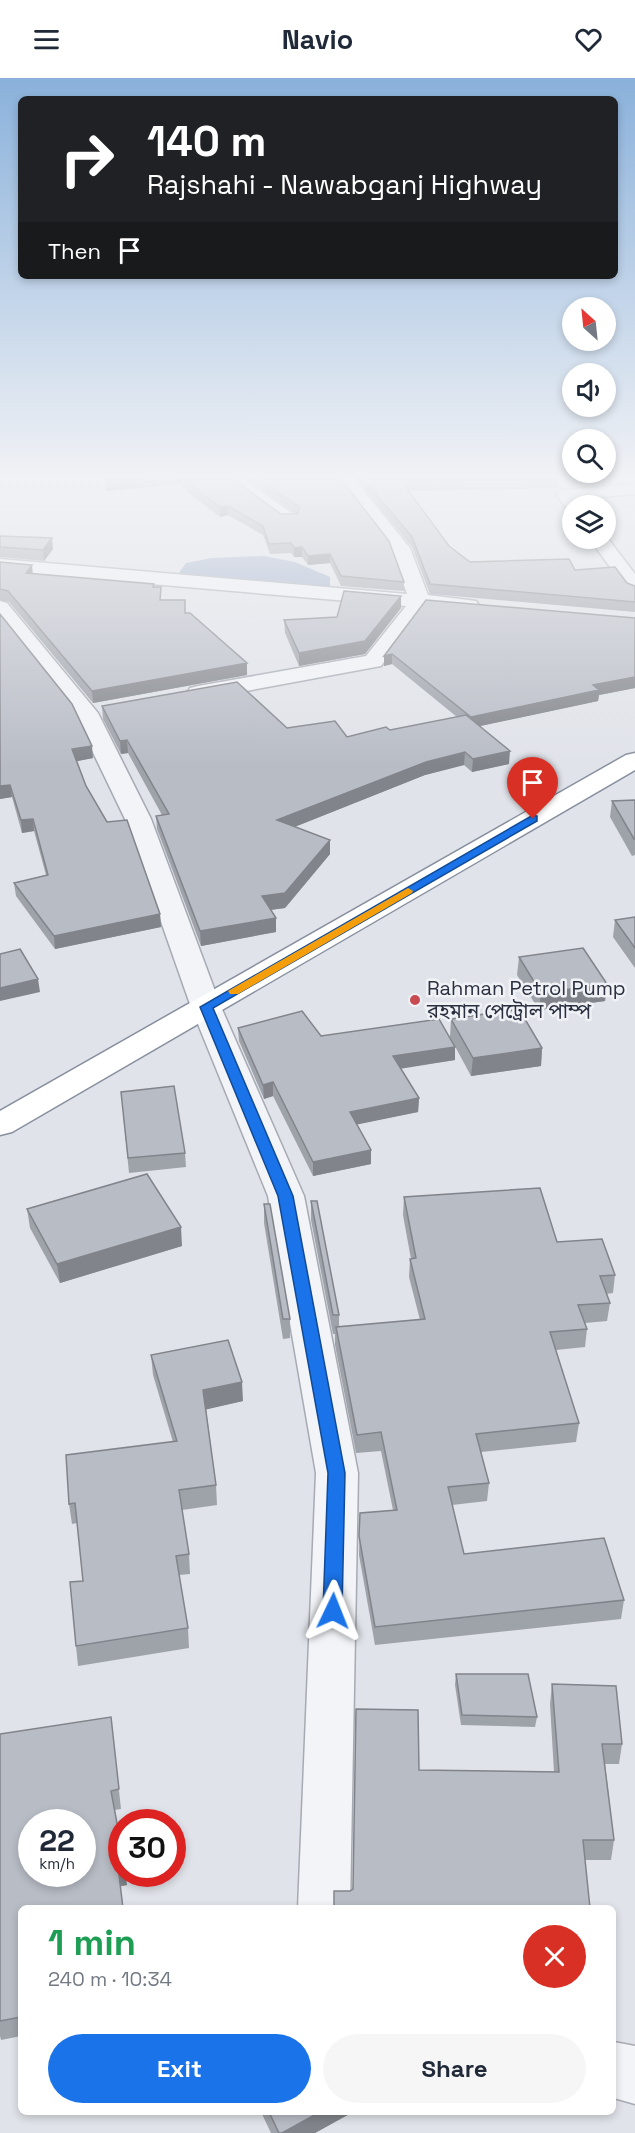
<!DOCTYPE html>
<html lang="en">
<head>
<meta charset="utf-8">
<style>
	body { margin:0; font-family:"Space Grotesk","Noto Sans Bengali",sans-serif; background:#f6f6f7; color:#1f2937; height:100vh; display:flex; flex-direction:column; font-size:22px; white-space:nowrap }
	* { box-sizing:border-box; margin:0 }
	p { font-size:20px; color:#747a83 }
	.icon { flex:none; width:33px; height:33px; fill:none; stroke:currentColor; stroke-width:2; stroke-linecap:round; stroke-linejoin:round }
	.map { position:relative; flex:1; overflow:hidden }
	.sheet { position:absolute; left:18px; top:1827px; width:598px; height:210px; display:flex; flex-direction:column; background:#fff; border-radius:9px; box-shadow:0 3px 9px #0003 }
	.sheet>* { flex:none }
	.hud { position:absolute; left:18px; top:18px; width:600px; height:183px; border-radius:9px; box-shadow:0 3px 9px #0003; background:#202124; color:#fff; overflow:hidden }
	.needle { width:39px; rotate:333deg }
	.tools { position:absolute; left:562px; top:219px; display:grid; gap:12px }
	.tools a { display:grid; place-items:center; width:54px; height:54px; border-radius:50%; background:#fff; box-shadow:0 3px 9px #0003; font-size:30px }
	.speed { position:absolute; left:18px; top:1731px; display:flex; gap:12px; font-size:30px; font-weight:700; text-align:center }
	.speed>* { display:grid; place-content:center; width:78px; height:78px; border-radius:50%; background:#fff; box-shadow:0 3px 9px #0003; line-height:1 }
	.speed small { font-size:15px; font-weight:400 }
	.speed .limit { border:9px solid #d22; background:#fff; color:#111 }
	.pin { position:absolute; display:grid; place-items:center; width:51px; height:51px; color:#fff; margin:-62px -26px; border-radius:50% 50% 50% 0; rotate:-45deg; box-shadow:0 0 6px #0007 }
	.pin .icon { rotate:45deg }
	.me { position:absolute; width:66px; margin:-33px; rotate:2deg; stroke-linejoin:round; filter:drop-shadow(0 0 4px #0008) }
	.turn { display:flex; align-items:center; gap:21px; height:126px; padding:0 30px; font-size:27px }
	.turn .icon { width:78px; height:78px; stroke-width:2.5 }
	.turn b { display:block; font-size:42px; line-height:51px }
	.then { display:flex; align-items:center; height:57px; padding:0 30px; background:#0003; gap:12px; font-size:22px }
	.round { display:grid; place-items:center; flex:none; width:63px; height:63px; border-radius:32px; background:#f6f6f7 }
	.head { display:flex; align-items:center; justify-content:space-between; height:102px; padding:0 30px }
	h1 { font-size:36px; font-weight:800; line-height:45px; color:#1e9e55 }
	.button { display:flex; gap:12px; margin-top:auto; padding:12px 30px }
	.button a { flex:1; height:69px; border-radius:36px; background:#1a73e8; color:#fff; font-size:24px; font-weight:800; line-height:69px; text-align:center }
	.button a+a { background:#f6f6f7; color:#1f2937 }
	header { display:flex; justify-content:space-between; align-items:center; height:78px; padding:0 30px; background:#fff; font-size:27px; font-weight:800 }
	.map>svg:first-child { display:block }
</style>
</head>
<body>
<header><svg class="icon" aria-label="menu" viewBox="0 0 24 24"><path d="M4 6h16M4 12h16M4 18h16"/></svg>Navio<svg class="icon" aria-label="heart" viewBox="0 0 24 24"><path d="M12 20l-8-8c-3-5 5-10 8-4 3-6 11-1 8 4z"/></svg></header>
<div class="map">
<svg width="635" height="2055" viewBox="0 0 635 2055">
	<rect width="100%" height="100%" fill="#e0e3e9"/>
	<path fill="#9dadc7" d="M264,478L295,484L330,499V512L176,499L186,485L212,480Z"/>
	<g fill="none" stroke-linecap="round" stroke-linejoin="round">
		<g stroke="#a6aab3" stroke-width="3">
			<path id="minor" d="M224,401H244L298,440L296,444H282Z
				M336,401H354L410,470L428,517L476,523L479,527L476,531L469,533L426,529L381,588L198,622L190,620L187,615L190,610L198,608L366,578L406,528L0,493V481L407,516L391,471Z
				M635,406V416L578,421L583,428H573V433L568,432L557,417L560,413L566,412Z
				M606,458L635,496V516L628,514L589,460H606Z
				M0,523L7,525L98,635L151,741L221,929L304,1118L358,1395L350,1830H298L316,1395L268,1118L191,929L125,741L75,637L0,542Z
				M614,1964L635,1968V2026L614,2020Z"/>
		</g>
		<g stroke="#888f9f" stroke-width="3">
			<path id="highway" d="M635,675V692L12,1054L0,1057V1033L626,677Z"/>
		</g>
		<use href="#minor" fill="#f3f4f7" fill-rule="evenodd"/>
		<use href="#highway" fill="#fff" fill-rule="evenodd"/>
	</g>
	<path fill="#9ea2a9" d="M105,401H233L281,436H296L247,401H341L404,504V513L341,508L330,485L308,487L302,479H294L291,475L270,476L263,457L228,437L220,439L186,413L181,406L106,413Z
		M356,401H558V410L408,413L449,468L470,484L575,492L627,505L635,508V534L430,516L412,469Z
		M0,458L53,471L44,483L0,479Z
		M0,484L33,496L154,509L161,522L185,535L247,597L93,625L9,524L0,522Z
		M401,530L365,576L299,588L285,555L284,542L337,539Z
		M0,536L93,680L77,683L86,708L160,836L161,849L55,871L16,818L14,805L46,797L34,753L22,755L12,719L0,721Z
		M635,540V610L599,617L598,623L479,648L509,686L472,694L464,687L425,697L294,749L330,762V776L285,830L270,832L276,854L201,868L157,751L156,738L162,737L128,675L121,676L103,641L102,628L287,650L347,659L390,652L457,639L392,586L384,588V578Z
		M635,722V777L632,778L610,739L612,723Z
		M635,839V890L613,859L615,842Z
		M519,879L607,906L605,923L539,932L517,897Z
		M451,941L542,970L541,988L471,998L450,959Z
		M238,950L321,958L455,969V982L400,990L419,1020L418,1034L357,1046L371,1072V1086L313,1098L273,1018L264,1021L239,963Z
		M121,1014L185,1075L186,1089L129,1095Z
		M404,1119L557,1164L615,1197L613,1215L606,1216L610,1225L607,1243L585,1245L587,1251L585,1269L556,1272L579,1345L576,1364L481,1374L489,1405L487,1423L452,1427L464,1476L624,1522L621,1541L375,1567L359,1477L360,1435L393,1432L381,1373L356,1375L335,1267V1256H333L311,1142V1123L339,1237V1249L420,1242L409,1199L410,1181H411L403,1137Z
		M264,1126L290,1241V1260L283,1261L264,1145Z
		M27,1131L182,1168L60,1205L30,1150Z
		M151,1277L243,1323L206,1331L216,1407L217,1427L182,1432L189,1476L190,1496L179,1497L188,1550L189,1570L78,1588L76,1568L83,1503L77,1445L72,1446L69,1426L173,1364L153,1297Z
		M456,1596L537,1639L535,1649L461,1647L455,1607Z
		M552,1606L622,1666L619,1686H605L614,1762L611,1782H585L350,1813L353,1811L419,1692L554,1694L550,1626Z
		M111,1639L121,1731L114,1732L127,1807L21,1830V1958L1,1962L0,1958V1656Z
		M261,2034H353L315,2055H271Z"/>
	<path fill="#81848a" d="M140,401H181V406L106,413L105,404Z
		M228,428V437L220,439V429Z
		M52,460L53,471L44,483L43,472Z
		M302,469V479H294V470Z
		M330,476V485L308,487V478Z
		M32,487L33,498L26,495Z
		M401,518V530L365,576L299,588V575Z
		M392,576V586L384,588V578Z
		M247,585V597L93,625L92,613Z
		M635,599V610L599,617L598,623L471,650V639L593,607Z
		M127,662L128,675L121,676L120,663Z
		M92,668L93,680L73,684L72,671Z
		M510,673L509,686L472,694L473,681Z
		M465,674L464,687L425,697L277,756V742L426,684Z
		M10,707L12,719L0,721V708Z
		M33,741L34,753L22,755L21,742Z
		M330,762V776L285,830L262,833V818Z
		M160,836L161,849L55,871L54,858Z
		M276,840V854L201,868L200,853Z
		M38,901L40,914L0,923V910Z
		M607,906L605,923L539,932L541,915Z
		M455,969V982L393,992V978Z
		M542,970L541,988L471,998L473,980Z
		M273,1004V1018L264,1021L263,1007Z
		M419,1020L418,1034L350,1048V1034Z
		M371,1072V1086L313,1098V1084Z
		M181,1149L182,1168L60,1205L57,1186Z
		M242,1304L243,1323L204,1332L203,1312Z
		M122,1788V1796H125L127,1807L121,1808L118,1789Z
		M320,2034H353L315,2055H282Z"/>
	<path fill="#b8bcc5" stroke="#81848a" stroke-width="1.5" fill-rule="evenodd" d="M105,401H140L105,404Z
		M183,401H233L281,436H298L299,429L260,401H341L389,463L404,504L341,498L330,476L308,478L302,469L294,470L291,465L269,466L263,448L228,428L220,429L186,404Z
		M363,401H554L402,404L449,468L470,484L569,481L575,492L615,489L627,505L635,508V524L430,506L412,459Z
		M0,458L52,460L43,472L0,469Z
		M0,484L32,487L26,495L154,506L153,509H161L160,522H185V535H190L247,585L92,613L8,513L0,511Z
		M344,513L401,518L365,563L299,575L284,542L337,539Z
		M426,522L635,540V599L593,607L599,612L471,639L392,576L384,578Z
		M0,536L72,626L92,668L72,671L86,708L107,744L127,742L160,836L54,858L14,805L48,797L33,741L21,742L10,707L0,708Z
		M237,604L287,650L335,643L347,659L386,649L390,652L466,637L510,673L473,681L465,674L426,684L277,742L330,762L285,815L262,818L276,840L200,853L156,738L169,736L127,662L120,663L102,628Z
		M635,722V761H634L612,723Z
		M635,839V870L615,842Z
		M583,870L607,906L541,915L519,879Z
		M20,871L38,901L0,910V876Z
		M519,931L542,970L473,980L451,941Z
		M302,933L321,958L439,941L455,969L393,978L419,1020L350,1034L371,1072L313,1084L273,1004L263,1007L238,950Z
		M174,1008L185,1075L128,1080L121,1014Z
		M147,1096L181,1149L57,1186L27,1131Z
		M540,1110L557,1164L602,1161L615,1197L600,1198L610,1225L578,1227L587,1251L550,1254L579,1345L476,1356L489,1405L448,1409L464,1476L604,1460L624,1522L375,1549L359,1458L360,1435L397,1432L381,1354L357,1357L336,1249L425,1241L410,1181L416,1180L404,1119Z
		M311,1123H317L339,1237H333Z
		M264,1126H270L290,1241H283Z
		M228,1262L242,1304L203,1312L216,1407L179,1412L189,1476L176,1478L188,1550L76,1568L70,1504L83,1503L75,1425L69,1426L66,1377L177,1363L151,1277Z
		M456,1596H528L537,1639L462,1637Z
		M552,1606L616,1608L622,1666H602L614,1762H583L590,1830H334V1813H350L353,1811L356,1631L418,1632L419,1692L559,1694Z
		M111,1639L119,1711L111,1713L122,1772V1788L118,1789L123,1830H21V1939L0,1943V1656ZM32,1744H82V1796H32Z
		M269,2034H320L282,2055H279Z"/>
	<linearGradient id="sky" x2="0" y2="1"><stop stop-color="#8ab1db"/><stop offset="0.58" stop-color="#f1f2f5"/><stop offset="1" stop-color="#f1f2f5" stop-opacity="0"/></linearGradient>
	<rect width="635" height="688" fill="url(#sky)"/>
	<path fill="#1a73e8" stroke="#114b97" stroke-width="1.5" d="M533,737L537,738V743L213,930L293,1118L345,1395L342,1533L340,1538L333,1540L326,1538L323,1533L328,1395L278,1118L200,929Z"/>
	<path fill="#f59e0b" d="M408,810L413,813L412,815L238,916H230L228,913Z"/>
	<circle fill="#c84b52" stroke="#f0f2f6" stroke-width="2" cx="415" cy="922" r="6"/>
	<g text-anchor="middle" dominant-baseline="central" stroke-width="5" stroke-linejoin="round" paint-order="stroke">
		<g font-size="20" fill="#2a3040" stroke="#f0f2f6" text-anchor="start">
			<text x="427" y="910">Rahman Petrol Pump<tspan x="427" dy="23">রহমান পেট্রোল পাম্প</tspan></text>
		</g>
	</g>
</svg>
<div class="tools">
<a><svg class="needle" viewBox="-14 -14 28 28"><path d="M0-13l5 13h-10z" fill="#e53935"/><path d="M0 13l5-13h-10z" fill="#747a83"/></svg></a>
<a><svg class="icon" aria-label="sound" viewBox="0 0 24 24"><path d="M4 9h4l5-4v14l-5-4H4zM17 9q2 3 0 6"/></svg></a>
<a><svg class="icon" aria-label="search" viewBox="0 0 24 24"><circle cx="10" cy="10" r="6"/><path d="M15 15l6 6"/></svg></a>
<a><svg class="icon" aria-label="layers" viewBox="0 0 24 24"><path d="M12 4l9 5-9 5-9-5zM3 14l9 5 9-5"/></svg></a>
</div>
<div class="speed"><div>22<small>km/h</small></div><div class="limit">30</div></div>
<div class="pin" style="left:533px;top:741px;background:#d93025"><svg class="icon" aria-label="arrive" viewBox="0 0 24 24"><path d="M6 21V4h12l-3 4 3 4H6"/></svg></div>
<svg class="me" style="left:333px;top:1533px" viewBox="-20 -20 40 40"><path d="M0-17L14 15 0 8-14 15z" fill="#1a73e8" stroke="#fff" stroke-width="4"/></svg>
<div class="hud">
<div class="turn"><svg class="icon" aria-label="right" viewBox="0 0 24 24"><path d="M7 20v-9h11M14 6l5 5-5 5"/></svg><div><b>140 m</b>Rajshahi - Nawabganj Highway</div></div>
<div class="then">Then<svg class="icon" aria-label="arrive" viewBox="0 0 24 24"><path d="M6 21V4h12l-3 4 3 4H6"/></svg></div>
</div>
<section class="sheet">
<div class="head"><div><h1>1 min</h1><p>240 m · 10:34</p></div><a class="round" style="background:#d93025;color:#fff"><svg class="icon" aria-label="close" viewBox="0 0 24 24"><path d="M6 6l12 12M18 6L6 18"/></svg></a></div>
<div class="button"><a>Exit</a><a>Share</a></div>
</section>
</div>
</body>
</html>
